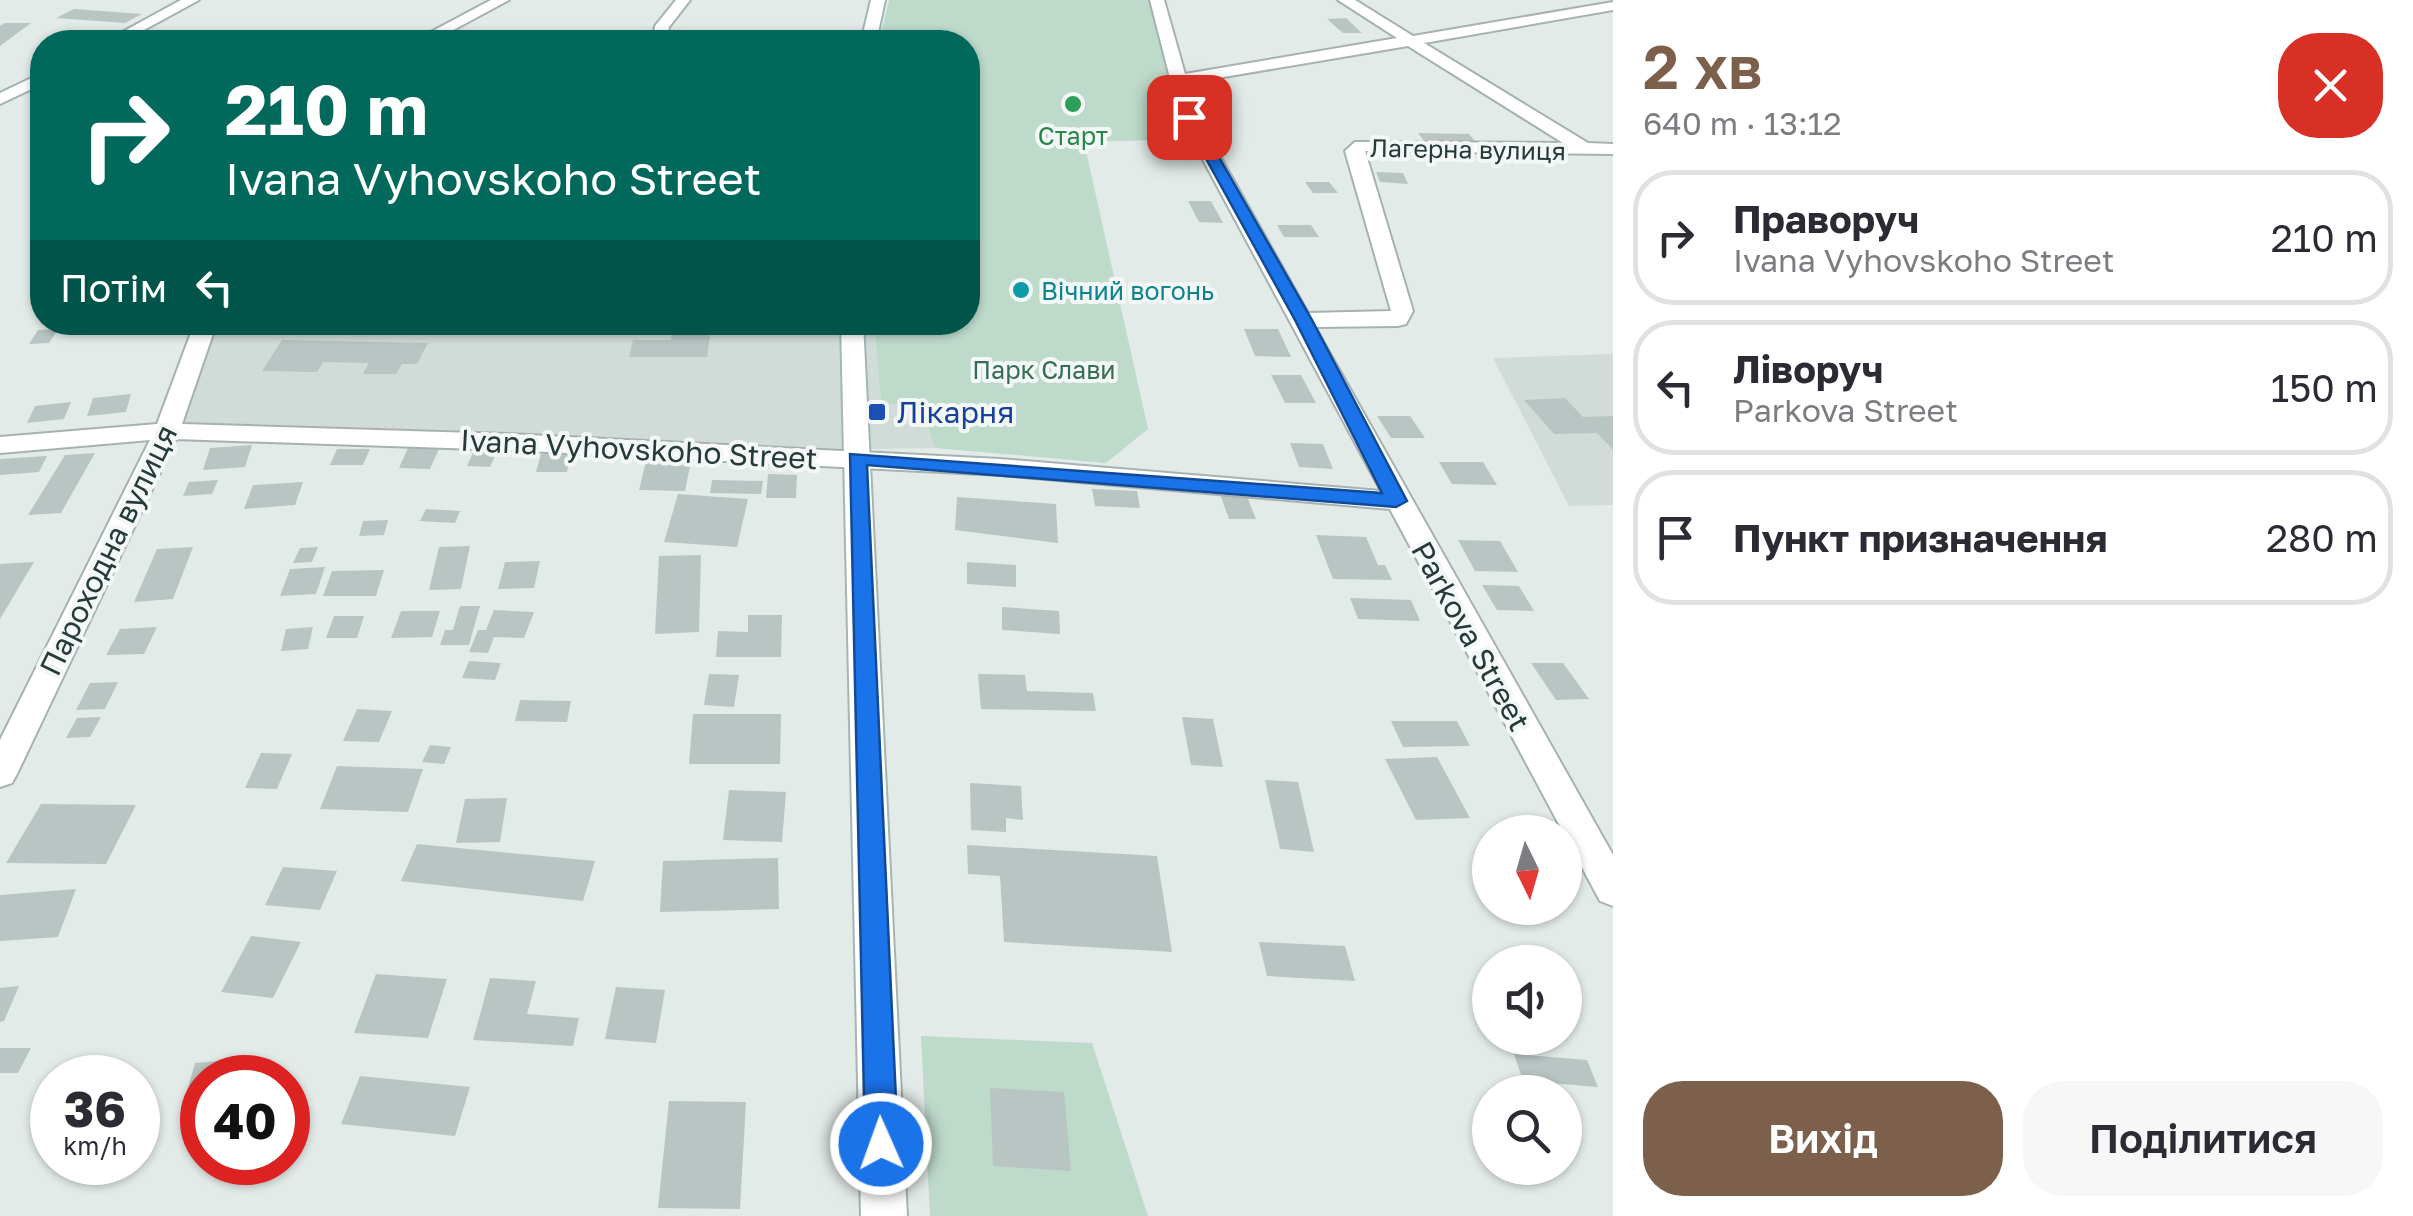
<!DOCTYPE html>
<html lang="uk">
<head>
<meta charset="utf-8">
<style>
	body { margin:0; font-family:"Golos Text",sans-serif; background:#f7f7f7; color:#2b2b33; height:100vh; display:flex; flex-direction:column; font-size:38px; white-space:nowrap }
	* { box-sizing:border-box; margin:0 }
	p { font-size:32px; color:#7c7c81 }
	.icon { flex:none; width:55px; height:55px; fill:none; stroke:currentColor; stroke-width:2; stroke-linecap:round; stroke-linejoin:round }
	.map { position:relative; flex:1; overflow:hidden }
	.drawer { display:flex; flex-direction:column; background:#fff; width:800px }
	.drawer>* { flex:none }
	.banner { position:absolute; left:30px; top:30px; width:950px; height:305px; border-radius:40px; box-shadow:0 2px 8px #0004; background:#00695c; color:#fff; overflow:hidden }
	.needle { width:65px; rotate:175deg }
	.tools { position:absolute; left:1472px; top:815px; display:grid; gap:20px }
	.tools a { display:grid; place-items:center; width:110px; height:110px; border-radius:50%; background:#fff; box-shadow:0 2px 8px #0004; font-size:50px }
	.speed { position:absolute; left:30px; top:1055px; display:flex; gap:20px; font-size:50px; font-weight:700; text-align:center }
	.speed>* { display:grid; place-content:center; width:130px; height:130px; border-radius:50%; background:#fff; box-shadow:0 2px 8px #0004; line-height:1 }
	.speed small { font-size:25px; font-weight:400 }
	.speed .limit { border:15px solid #d22; background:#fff; color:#111 }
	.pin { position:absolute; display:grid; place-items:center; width:85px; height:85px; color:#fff; margin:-42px; border-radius:20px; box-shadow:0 5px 15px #0006 }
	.me { position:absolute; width:110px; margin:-55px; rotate:358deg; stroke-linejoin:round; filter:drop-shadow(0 0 8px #0008) }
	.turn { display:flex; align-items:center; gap:35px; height:210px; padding:0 30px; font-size:45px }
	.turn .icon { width:130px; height:130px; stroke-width:2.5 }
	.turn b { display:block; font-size:70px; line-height:85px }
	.then { display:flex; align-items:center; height:95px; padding:0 30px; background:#0003; gap:20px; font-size:38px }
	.round { display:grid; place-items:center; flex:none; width:105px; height:105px; border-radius:40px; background:#f7f7f7 }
	.head { display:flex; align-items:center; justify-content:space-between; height:170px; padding:0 30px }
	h1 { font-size:60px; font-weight:600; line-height:75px; color:#7d604c }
	.primary-button { display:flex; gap:20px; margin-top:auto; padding:20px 30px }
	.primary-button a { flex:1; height:115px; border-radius:40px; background:#7d604c; color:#fff; font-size:40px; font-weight:600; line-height:115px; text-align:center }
	.primary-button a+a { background:#f7f7f7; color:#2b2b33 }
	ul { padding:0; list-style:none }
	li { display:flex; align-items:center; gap:30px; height:135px; margin:0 20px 15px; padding:0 10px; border:5px solid #e1e1e2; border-radius:40px }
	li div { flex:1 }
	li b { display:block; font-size:38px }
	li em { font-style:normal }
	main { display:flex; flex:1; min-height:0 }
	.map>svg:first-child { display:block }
</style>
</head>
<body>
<main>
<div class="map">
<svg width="1613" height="1216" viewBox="0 0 1613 1216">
	<rect width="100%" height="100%" fill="#e3ebe9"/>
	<path fill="#d1dbd8" d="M874,322L881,403L921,407L935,448L612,453L178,441L218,323Z
		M1613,354V505L1569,506L1493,358Z"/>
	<path fill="#bedacb" d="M889,0H1151L1187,139L1084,142L1148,429L1106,463L935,448L921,407L881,403L874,323L968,322V42H879Z
		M921,1036L1092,1043L1148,1216H930Z"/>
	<path fill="#b9c5c3" d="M74,9L142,14L125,23L56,18Z
		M1346,18L1362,33H1343L1327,19Z
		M5,23H31L0,46V26Z
		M284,31L352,35L345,41L276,37Z
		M1418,133L1469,134L1476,142H1425Z
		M1376,172L1403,173L1408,184L1380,182Z
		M1305,182H1329L1338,193H1313Z
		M1188,201H1211L1223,223L1199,222Z
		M1277,225H1311L1319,237H1284Z
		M674,322H712L707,357H629L633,340H671Z
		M58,329L49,343L29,344L38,330Z
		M1244,329H1278L1291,357L1255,356Z
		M282,340L428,343L417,364H402L396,374H363L369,363L323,362L317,372L262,371Z
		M1271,375H1301L1316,403H1285Z
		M131,394L126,412L87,416L93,398Z
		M1565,398L1583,417L1613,416V450L1597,433L1554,434L1524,400Z
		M71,402L64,419L27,423L35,406Z
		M1377,416H1410L1425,438H1391Z
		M1290,443L1323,444L1333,469L1299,467Z
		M252,445L245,467L203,470L210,448Z
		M408,448L439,449L430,469L399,468Z
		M475,448L498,449L490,467L467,466Z
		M337,449H370L363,465H330Z
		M95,453L61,513L28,515L65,455Z
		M541,454H571L567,472H536Z
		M47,456L39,472L0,475V459Z
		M646,461L691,462L685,491L639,490Z
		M1439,462H1483L1497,485L1452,484Z
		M768,474L797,475L796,498H766Z
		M218,480L212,494L183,496L189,482Z
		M712,480L763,481L761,494L710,493Z
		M303,482L295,505L244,509L253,485Z
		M1092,489L1137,491L1140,508L1095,506Z
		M678,494L748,499L737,547L664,542Z
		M1220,494H1246L1256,519H1229Z
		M957,497L1056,504L1058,543L955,530Z
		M426,509L460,511L455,523L420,521Z
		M388,520L384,535L359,536L363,521Z
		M1316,535L1366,537L1378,565H1385L1392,580L1333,579Z
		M1458,540L1500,541L1518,572L1475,571Z
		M470,546L461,589L429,590L439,547Z
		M193,547L173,599L134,602L157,549Z
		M318,547L312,562L293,563L300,548Z
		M701,555L699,632L655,634L659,556Z
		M540,561L534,588L498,589L505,562Z
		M34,562L0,619V564Z
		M967,562L1016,565V587L967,584Z
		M325,567L316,594L280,596L290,569Z
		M384,570L376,596H323L332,571Z
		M1482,585L1519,586L1534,611L1497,610Z
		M1350,598L1411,600L1420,621L1358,619Z
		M460,606H480L469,645H440L445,630H453Z
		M1002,607L1059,611L1060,634L1002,630Z
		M494,610L534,612L524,638L494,637L488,653L469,652L478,630H486Z
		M401,611H440L432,637L391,638Z
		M748,615H782L781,657H716L718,631L748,632Z
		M334,616H364L357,638H326Z
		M157,627L144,654L106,655L120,629Z
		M313,627L308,649L281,651L286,629Z
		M469,661L501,663L495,680L462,678Z
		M1531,663H1563L1589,699L1556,700Z
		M709,674L739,675L734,707L704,705Z
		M978,674L1025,675L1027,691L1093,693L1096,711L981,709Z
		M118,682L105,709L76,710L90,683Z
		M520,700L571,701L567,722L515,721Z
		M357,709L392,711L379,742L343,741Z
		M693,714H781L780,764H689Z
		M101,717L90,737L66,738L77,718Z
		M1182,717L1213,719L1223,767L1191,765Z
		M1391,721H1457L1470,746L1403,747Z
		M430,745L451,747L444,764L422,762Z
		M261,753L292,754L277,789L245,788Z
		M1437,757L1470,818L1416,820L1385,759Z
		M337,766L423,769L408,812L320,809Z
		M1265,780L1298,782L1314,852L1280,849Z
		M970,783L1021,786L1023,820L1006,818V832L971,830Z
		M729,790L786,792L782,842L723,840Z
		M507,798L500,842L456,843L465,799Z
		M41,804L136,805L106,864L6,863Z
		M417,844L595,861L583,901L401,881Z
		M967,845L1157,856L1172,952L1004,942L1000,876L968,874Z
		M778,858L779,909L660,912L663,861Z
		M283,867L337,871L320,910L265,905Z
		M76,889L58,937L0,941V895Z
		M251,936L301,942L273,998L221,992Z
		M1259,942L1345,946L1355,981L1267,976Z
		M376,974L447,979L428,1038L354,1033Z
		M490,978L536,981L527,1014L579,1018L573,1046L473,1040Z
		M19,986L4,1021L0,1022V988Z
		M616,987L665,990L656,1043L605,1039Z
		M0,1048H31L18,1073H0Z
		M1514,1054L1587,1060L1598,1087L1523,1081Z
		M252,1058L247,1078H202V1107L182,1109L195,1063Z
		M360,1076L470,1087L455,1136L341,1124Z
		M990,1088L1064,1092L1071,1171L993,1166Z
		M669,1101L746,1102L740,1209L658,1208Z"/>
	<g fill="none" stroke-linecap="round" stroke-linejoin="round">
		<g stroke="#a6b2b1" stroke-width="4">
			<path id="street" d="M181,0H199L122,42H104Z
				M491,0H509L431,42H412Z
				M676,0H690L669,27L666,42H652L655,26Z
				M1150,0H1164L1185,74L1397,38L1338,0H1355L1413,36L1613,2V10L1424,43L1588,143L1613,144V154L1365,151L1413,311L1406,324L1398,326L1315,327L1613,855V906L1600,901L1390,509L1000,475L508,450L176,439L17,774L12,783L0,787V740L150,440L0,453V437L157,424L195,322H217L182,424L508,434L1000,459L1381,491L1180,117ZM1408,46L1563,143L1355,142L1345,151L1391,311L1308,313L1198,117L1188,83Z
				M42,73V84L0,104V93Z"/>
		</g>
		<g stroke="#a3b6b3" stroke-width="4">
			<path id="secondary" d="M871,0H885L876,42H861Z
				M841,322H863L907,1216H861Z"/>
		</g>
		<use href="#street" fill="#fff" fill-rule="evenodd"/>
		<use href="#secondary" fill="#fff" fill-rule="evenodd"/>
	</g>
	<path fill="#1a73e8" stroke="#114b97" stroke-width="2.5" d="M1189,113L1196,117L1312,320L1407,501L1396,507L867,465L898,1144L893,1156L881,1161L869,1156L865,1144L850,454L1382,493L1295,320L1183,117Z"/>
	<circle fill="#2e9e5b" stroke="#f3f8f7" stroke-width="4" cx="1073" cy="104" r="10"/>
	<circle fill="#0f9aa8" stroke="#f3f8f7" stroke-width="4" cx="1021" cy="290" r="10"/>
	<rect fill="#1a4fb4" stroke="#f3f8f7" stroke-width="4" x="867" y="402" width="20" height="20" rx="5"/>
	<g text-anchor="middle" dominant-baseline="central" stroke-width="8" stroke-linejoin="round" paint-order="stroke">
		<g font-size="25" fill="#27864d" stroke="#f3f8f7">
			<text x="1073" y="135">Старт</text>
		</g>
		<g font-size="25" fill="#253a39" stroke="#f3f8f7">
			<text transform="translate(1468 149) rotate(1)">Лагерна вулиця</text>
		</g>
		<g font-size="25" fill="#0d838f" stroke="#f3f8f7" text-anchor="start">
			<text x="1041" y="290">Вічний вогонь</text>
		</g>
		<g font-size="25" fill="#346d55" stroke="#f3f8f7">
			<text x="1044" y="369">Парк Слави</text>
		</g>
		<g font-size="30" fill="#164399" stroke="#f3f8f7" text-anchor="start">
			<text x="897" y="412">Лікарня</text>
		</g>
		<g font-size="30" fill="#253a39" stroke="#f3f8f7">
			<text transform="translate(639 449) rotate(3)">Ivana Vyhovskoho Street</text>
			<text transform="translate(108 550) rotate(-64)">Пароходна вулиця</text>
			<text transform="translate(1471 636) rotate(61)">Parkova Street</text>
		</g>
	</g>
</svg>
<div class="tools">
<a><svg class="needle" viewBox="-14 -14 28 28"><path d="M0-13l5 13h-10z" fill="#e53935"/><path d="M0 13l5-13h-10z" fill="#7c7c81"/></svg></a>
<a><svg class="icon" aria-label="sound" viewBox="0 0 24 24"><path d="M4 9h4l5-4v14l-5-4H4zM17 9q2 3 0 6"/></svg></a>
<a><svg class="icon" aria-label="search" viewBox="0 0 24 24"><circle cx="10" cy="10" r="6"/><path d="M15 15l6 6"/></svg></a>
</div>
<div class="speed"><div>36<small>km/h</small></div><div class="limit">40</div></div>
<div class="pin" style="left:1189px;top:117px;background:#d93025"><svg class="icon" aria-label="arrive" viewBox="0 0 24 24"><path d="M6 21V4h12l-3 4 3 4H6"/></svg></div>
<svg class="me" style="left:881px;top:1144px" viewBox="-20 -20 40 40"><circle r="17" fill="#1a73e8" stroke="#fff" stroke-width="3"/><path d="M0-11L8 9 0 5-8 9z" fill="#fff"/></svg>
<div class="banner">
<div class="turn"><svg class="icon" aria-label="right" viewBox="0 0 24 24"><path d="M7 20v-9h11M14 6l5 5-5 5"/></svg><div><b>210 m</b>Ivana Vyhovskoho Street</div></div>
<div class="then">Потім<svg class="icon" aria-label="left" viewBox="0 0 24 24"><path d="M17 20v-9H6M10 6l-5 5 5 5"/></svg></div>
</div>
</div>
<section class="drawer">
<div class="head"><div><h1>2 хв</h1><p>640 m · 13:12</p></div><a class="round" style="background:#d93025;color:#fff"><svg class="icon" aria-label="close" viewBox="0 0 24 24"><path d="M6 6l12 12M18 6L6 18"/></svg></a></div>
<ul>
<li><svg class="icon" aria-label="right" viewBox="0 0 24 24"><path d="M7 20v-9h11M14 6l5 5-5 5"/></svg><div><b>Праворуч</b><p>Ivana Vyhovskoho Street</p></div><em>210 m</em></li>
<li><svg class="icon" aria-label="left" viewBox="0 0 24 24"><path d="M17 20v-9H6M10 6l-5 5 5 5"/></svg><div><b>Ліворуч</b><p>Parkova Street</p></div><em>150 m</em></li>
<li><svg class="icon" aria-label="arrive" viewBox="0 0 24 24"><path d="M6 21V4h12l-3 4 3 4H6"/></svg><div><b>Пункт призначення</b></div><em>280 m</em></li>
</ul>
<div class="primary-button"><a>Вихід</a><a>Поділитися</a></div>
</section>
</main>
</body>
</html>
